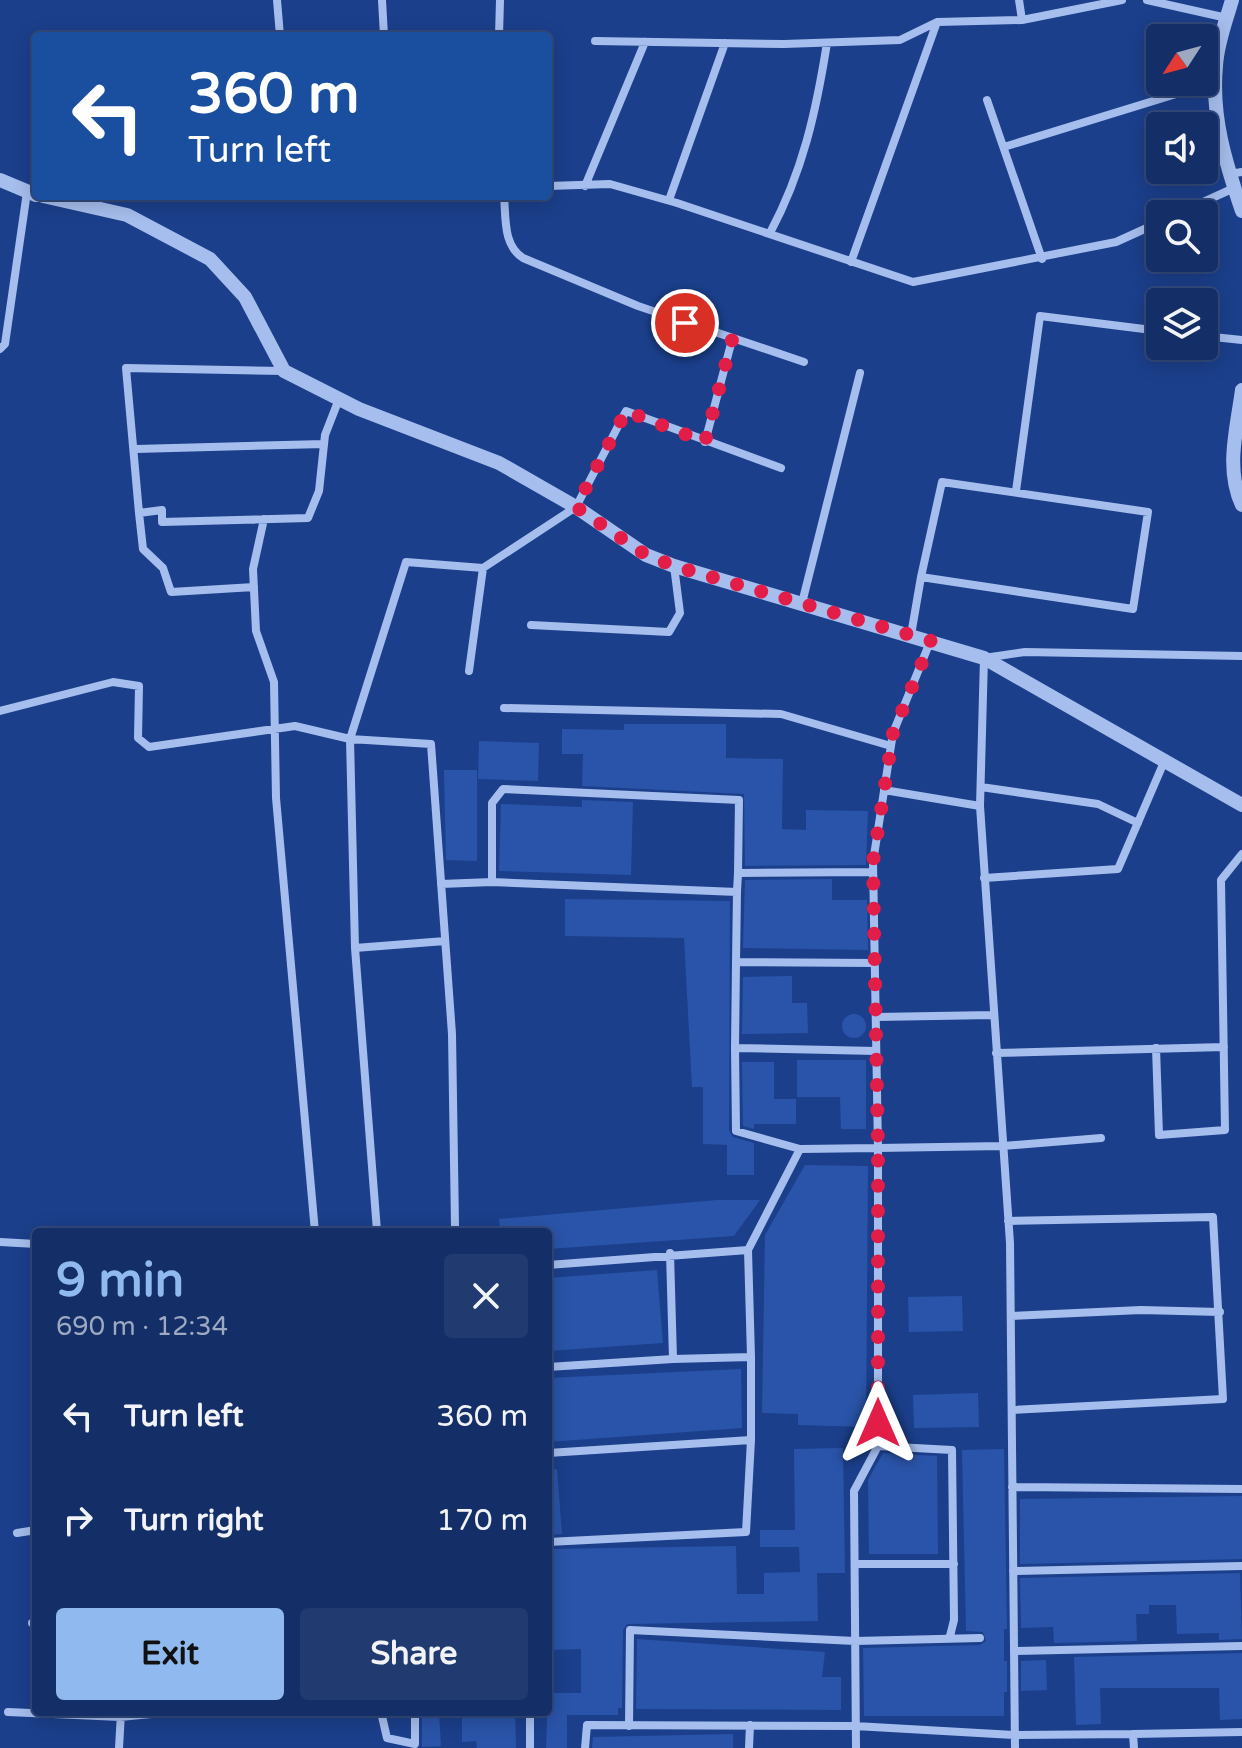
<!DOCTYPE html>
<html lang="en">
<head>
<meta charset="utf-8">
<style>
	body { margin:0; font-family:"Varela Round",sans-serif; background:#213b71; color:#f1f3f6; height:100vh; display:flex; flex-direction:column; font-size:30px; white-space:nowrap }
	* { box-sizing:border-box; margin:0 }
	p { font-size:26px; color:#9da9c0 }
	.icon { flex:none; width:44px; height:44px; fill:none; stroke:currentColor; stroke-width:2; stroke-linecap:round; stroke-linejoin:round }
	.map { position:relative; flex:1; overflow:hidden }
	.drawer { position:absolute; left:32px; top:1228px; width:520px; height:488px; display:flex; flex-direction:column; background:#142f68; border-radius:8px; box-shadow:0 4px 20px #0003,0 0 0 2px #334a7c }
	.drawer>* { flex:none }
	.guide { position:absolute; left:32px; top:32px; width:520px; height:168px; border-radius:8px; box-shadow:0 4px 20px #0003,0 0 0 2px #334a7c; background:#1a4fa0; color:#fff; overflow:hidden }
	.needle { width:52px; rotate:234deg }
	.tools { position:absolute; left:1146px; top:24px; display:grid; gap:16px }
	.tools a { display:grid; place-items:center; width:72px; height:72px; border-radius:8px; background:#142f68; box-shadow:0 4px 20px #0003,0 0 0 2px #334a7c; font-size:40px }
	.pin { position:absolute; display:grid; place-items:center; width:68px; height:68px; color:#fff; margin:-34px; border:4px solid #fff; border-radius:50%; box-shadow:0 2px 8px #0007 }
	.me { position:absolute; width:88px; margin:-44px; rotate:0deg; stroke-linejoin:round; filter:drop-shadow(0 0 6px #0008) }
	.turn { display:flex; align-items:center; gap:28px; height:168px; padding:0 24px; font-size:36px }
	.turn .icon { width:104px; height:104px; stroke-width:2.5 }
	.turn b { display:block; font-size:56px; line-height:68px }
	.round { display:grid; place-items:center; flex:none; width:84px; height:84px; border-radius:8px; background:#213b71 }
	.headline { display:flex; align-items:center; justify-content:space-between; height:136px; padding:0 24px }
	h1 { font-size:48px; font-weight:700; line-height:60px; color:#90b9f0 }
	.button { display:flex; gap:16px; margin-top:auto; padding:16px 24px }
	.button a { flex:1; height:92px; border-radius:8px; background:#90b9f0; color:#111; font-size:32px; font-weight:700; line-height:92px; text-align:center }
	.button a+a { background:#213b71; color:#f1f3f6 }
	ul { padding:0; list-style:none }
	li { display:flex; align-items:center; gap:24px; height:104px; padding:0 24px }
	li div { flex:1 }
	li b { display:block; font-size:30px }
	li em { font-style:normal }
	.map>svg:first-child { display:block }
</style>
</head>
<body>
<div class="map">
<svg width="1242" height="1748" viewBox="0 0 1242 1748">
	<rect width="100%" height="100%" fill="#1b3f8b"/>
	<path fill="#2a54a9" d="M624,724H726V758L783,759L782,829L806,830V810L868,811L866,865L745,866L744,794L582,786L583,754H562V729L624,730Z
		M479,741L539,743L538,781L478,779Z
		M444,770H477V861L446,860Z
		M582,800L633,802L631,875L499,871L501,804L582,807Z
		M832,879V900H867L868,950L743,948L745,880Z
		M565,899L730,901L729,1131L733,1137L754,1143V1175H727V1145L703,1144V1087H692L684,938L565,936Z
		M792,976V1003H807L808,1033L742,1034L743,977Z
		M842 1026a12 12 0 1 1 24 0a12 12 0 1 1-24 0Z
		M797,1060H866V1129H841L840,1097H797Z
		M742,1062H774V1099H796V1124H754V1129L743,1126Z
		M805,1165L868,1166L866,1427L798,1425V1414L762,1413L765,1235Z
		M717,1200H760L734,1236L548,1249V1232H500L499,1219Z
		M657,1270L663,1343L548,1351V1278Z
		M962,1296L963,1331L909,1332L908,1297Z
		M741,1369L742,1428L548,1442V1378Z
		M978,1393L979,1427L914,1428L913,1395Z
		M843,1448L845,1573H817L818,1621L627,1624L623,1630L622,1708H618V1715H567V1748H546L548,1693H581V1649L548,1650V1549L736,1546L737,1594H764V1573L800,1572L799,1547H760V1530H795L794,1449Z
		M1004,1449L1007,1629H1004V1661H1007V1692H1004V1716H864L863,1648L980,1645L986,1641L983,1632L966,1631L962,1450Z
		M883,1453L937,1456L938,1554H869L868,1480Z
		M557,1469L562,1534L548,1535V1470Z
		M1242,1496V1559L1020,1564V1499Z
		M1240,1573L1242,1639L1219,1640V1633L1177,1634L1176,1605H1149V1614H1136L1137,1641L1054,1643L1053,1627L1021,1628L1020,1578Z
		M637,1639L825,1652L822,1677H841V1710L636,1709Z
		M1242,1653V1719L1220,1720L1219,1688H1100L1101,1724L1076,1725L1074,1657Z
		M1046,1660L1047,1690L1021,1691V1661Z
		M422,1712H439L441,1746L422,1747Z
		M462,1712H515L516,1748H477L476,1741L462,1742Z
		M733,1734V1748H592L593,1737Z"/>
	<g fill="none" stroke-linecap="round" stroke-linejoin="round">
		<path stroke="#a6beed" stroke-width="8" d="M277,0L280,36
			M382,0L384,36
			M1019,0L1022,20
			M1147,0L1227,18
			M499,36L500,0
			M595,41L784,44L900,40L937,22L1022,20L1122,0
			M987,100L1042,259
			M1004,147L1215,82
			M1229,174L1242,172
			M548,186L610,184L677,203L913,282L1116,242L1160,222
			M585,186L645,42
			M504,196C506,219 503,245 523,258L638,306L804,362
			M669,200L725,43
			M1177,214L1234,188
			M770,233C803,171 816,112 827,43
			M851,262L937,22
			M1204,336L1242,340
			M0,349L5,344L27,192
			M284,371L126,368L139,513L162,510V522L308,518L319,491L325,435L339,399
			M705,442L732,340
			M136,449L324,444
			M1016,491L1040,316L1160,331
			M139,513L143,549L163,568L171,592L254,587
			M264,519L253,569L256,631L274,682L276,798L315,1232
			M802,603L860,373
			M531,625L669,632L680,613L674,566
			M911,635L921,577L1133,609L1148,512L942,482L921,577
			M469,671L483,568
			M504,708L781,714L891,746
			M0,711L113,682L139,686L138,738L149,747L295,726L350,739L431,744L452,1034L455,1226
			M981,787L1098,804L1138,823
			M884,790L980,806L1010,1243L1015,1748
			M980,806L984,658L1025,652L1242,656
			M984,878L1118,869L1164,762
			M492,882L737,892L738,873
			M441,884L492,882V803L503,789L739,800L738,873L873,872
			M355,948L445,941
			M736,962L737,892
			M876,1017L993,1015
			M735,1048L736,962L875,963
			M1156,1048L1159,1135L1225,1130L1221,880L1242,854
			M996,1053L1224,1047
			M800,1149L736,1131L735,1048L876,1051
			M1008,1221L1213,1217L1223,1399L1013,1410
			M355,1232L377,1231L355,948L350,739L406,562L483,568L576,507L626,411L781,468
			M0,1242L36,1244
			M670,1253L673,1359L751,1357L748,1250
			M548,1265L748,1250L800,1149L878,1148L873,862L893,733L930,642
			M1011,1316L1141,1310L1220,1312
			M548,1367L673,1359
			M878,1446L952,1450L954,1620L950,1636
			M548,1453L751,1440V1357
			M1012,1487L1242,1489
			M17,1533L36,1530
			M548,1542L746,1532L751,1440
			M855,1564H954
			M1013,1571L1242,1566
			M32,1623H36
			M1015,1651L1242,1646
			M8,1712L120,1717L172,1712
			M381,1712L387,1738L415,1744V1712
			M530,1712V1748
			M629,1726L630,1630L855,1641L980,1638
			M119,1748L121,1713
			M585,1748L587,1725L855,1726L1014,1735L1133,1734
			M749,1748L750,1725
			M856,1748L854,1491L878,1446V1148L1003,1146L1101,1138
			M1134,1748L1133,1734L1242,1732"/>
		<path stroke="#a6beed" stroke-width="14" d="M1232,0C1226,21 1217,44 1216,66C1211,117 1226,164 1242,211
			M0,180L36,195
			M43,196L127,215L210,259L245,297L284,371L359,409L499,463L576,507L646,555L674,566L984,658L1242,805
			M1242,390C1237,428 1225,469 1242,505"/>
	</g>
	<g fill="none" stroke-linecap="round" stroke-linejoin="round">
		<path stroke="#e11d48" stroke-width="14" stroke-dasharray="0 25.2" d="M685,323L732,340L705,442L626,411L576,507L646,555L674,566L931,641L893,733L873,862L878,1148V1423"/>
	</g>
</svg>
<div class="tools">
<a><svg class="needle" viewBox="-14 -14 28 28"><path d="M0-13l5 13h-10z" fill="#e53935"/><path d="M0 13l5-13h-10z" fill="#9da9c0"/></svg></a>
<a><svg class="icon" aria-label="sound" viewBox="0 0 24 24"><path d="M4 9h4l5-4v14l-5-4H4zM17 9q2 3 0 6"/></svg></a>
<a><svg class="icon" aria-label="search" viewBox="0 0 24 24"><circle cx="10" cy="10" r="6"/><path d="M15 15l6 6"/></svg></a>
<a><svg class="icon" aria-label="layers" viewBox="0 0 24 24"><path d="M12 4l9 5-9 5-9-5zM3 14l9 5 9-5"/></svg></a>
</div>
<div class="pin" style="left:685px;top:323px;background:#d93025"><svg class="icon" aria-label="arrive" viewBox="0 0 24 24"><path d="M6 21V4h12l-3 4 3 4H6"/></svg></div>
<svg class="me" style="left:878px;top:1423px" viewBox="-20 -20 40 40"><path d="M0-17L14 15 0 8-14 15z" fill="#e11d48" stroke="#fff" stroke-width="4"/></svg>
<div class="guide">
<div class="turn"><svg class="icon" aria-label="left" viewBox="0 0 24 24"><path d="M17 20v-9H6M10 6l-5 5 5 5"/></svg><div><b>360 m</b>Turn left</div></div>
</div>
<section class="drawer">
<div class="headline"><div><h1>9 min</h1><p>690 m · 12:34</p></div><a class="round"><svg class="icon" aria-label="close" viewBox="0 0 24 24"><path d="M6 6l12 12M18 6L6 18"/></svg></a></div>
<ul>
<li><svg class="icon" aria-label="left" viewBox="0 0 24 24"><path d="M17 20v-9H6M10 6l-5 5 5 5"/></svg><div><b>Turn left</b></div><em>360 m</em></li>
<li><svg class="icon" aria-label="right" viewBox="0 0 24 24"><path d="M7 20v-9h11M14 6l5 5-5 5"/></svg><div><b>Turn right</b></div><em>170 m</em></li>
</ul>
<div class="button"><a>Exit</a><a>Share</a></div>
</section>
</div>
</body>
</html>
